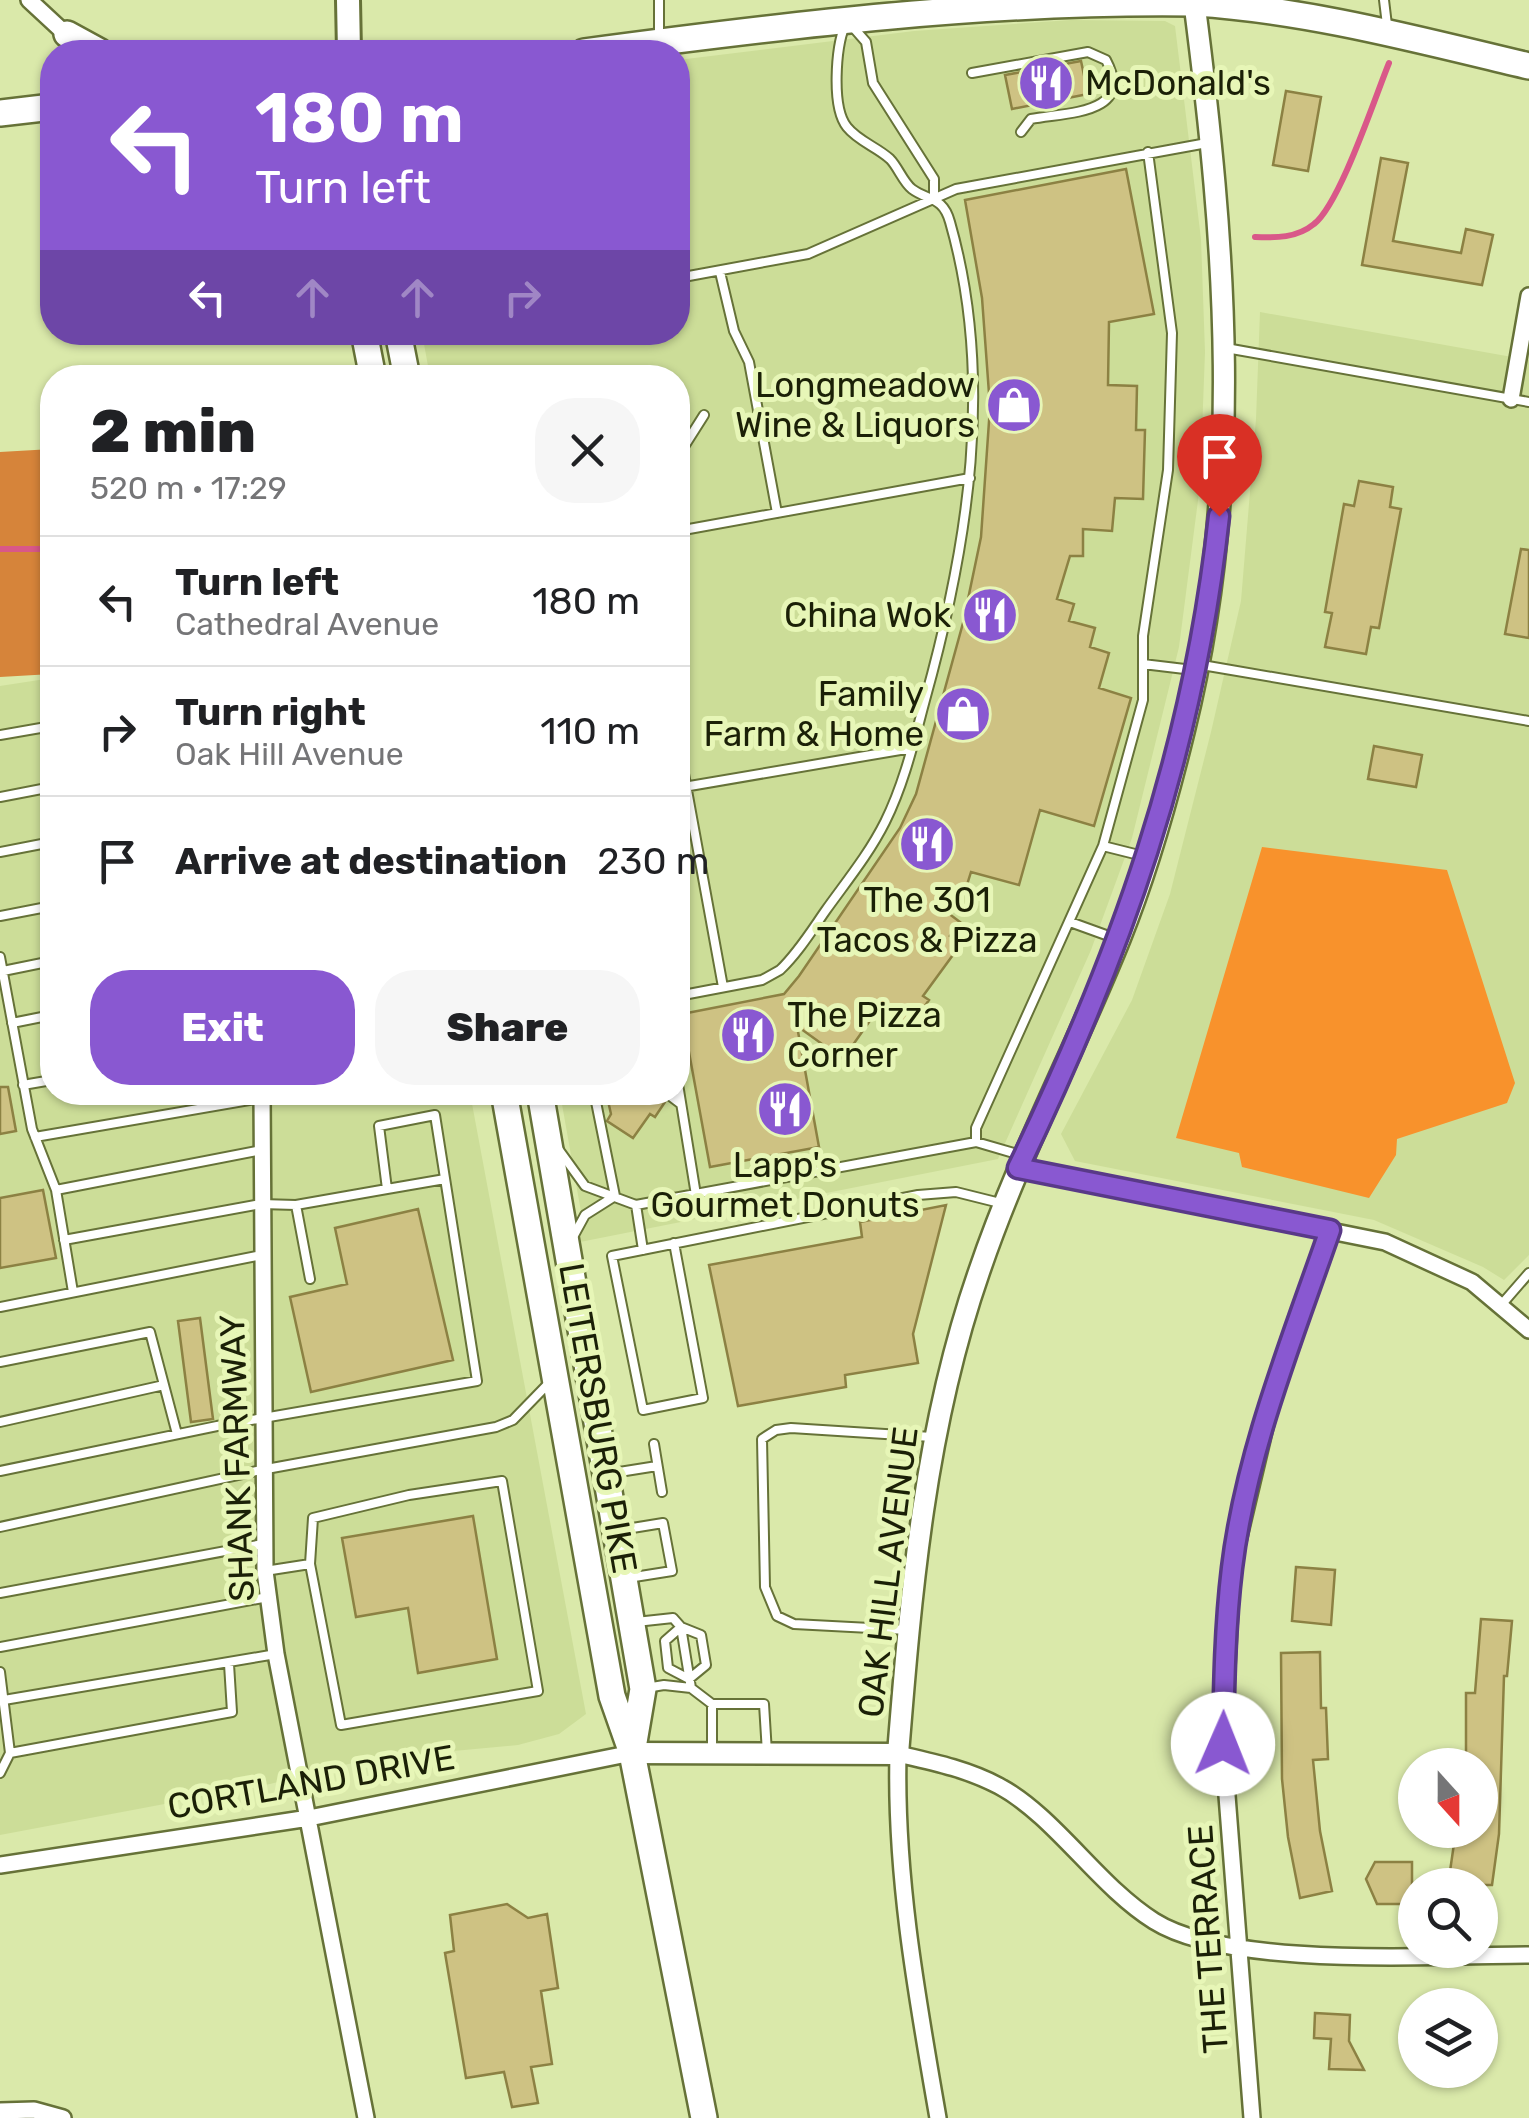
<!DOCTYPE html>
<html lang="en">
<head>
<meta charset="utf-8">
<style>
	body { margin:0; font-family:Rubik,sans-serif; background:#f6f6f6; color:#202124; height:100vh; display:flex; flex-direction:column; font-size:38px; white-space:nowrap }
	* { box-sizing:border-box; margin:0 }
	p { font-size:32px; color:#757577 }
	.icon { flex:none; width:55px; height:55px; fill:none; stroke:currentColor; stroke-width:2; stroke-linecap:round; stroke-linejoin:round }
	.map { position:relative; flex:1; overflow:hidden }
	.side { position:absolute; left:40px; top:365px; width:650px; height:740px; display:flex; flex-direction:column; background:#fff; border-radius:40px; box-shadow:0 2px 8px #0004 }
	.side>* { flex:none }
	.hud { position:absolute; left:40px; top:40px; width:650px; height:305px; border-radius:40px; box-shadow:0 2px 8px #0004; background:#8958d1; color:#fff; overflow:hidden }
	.needle { width:65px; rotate:159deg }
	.fabs { position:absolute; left:1398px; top:1748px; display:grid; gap:20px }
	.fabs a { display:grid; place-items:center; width:100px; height:100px; border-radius:50%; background:#fff; box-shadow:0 2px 8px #0004; font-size:50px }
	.pin { position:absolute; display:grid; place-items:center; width:85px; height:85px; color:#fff; margin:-102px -42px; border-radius:50% 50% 50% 0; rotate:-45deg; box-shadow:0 0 10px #0007 }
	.pin .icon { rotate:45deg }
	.me { position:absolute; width:110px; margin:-55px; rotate:1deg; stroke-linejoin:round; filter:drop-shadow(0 0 8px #0008) }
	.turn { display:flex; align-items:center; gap:35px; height:210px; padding:0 50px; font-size:45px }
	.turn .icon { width:130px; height:130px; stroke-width:2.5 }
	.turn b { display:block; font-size:70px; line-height:85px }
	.lanes { display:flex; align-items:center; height:95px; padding:0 50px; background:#0003; justify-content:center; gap:50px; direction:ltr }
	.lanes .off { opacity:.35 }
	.round { display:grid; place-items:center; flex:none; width:105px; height:105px; border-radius:40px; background:#f6f6f6 }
	.head { display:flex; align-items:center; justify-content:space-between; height:170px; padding:0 50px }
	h1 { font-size:60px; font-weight:800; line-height:75px }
	.cta { display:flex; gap:20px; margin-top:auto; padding:20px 50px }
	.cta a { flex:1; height:115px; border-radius:40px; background:#8958d1; color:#fff; font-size:40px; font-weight:800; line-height:115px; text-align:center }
	.cta a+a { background:#f6f6f6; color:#202124 }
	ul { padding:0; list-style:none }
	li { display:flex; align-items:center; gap:30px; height:130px; padding:0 50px; border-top:2px solid #e0e0e0 }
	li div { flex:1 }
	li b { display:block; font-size:38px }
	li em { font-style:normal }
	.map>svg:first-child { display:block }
</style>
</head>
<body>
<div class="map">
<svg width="1529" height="2118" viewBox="0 0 1529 2118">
	<rect width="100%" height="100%" fill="#dae9aa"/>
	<path fill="#ccdd98" d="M1071,20L1165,21L1175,26L1201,239L1205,352L1200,485L1179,647L1132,838L1091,950L998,1159L575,1243L583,1223L560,1093L678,1092V378L430,377L422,333L678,332V60L914,31Z
		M1260,312L1529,360V1255L1504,1280L1483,1267L1374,1220L1075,1161L1061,1134L1132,1000L1170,894L1211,732L1241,601L1256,419Z
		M52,678V1092L470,1093L586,1714L559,1734L518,1745L368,1759L270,1784L0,1835V686Z"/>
	<path fill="#f8922c" d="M1262,847L1447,870L1515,1083L1507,1103L1397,1139L1396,1155L1369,1198L1242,1167L1239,1153L1176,1138Z"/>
	<path fill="#d6843a" d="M52,449V674L0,677V452Z"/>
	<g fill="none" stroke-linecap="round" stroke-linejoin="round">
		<path stroke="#d95889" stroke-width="6" d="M1255,237C1276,238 1297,238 1314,224C1340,204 1375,97 1389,63
			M0,549H52"/>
	</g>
	<path fill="#cec283" stroke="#8c8143" stroke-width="2.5" d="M1081,61L1088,94L1012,109L1005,75Z
		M1286,91L1321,97L1308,171L1273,165Z
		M1381,158L1408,163L1393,241L1461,253L1466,229L1493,235L1482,285L1362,265Z
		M1126,169L1154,314L1109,322L1108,385L1137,386L1136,430H1145L1143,499L1115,498L1112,531L1083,529V556H1070L1057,599L1074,604L1069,621L1095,628L1090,647L1109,653L1099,688L1131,698L1094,826L1040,810L1019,885L971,872L966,888L948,913L960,922L950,936L958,941V948L923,996L929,1000L911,1026L881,1005L843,1059L797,1026L819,1147L710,1167L682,1014L784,994L799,976L900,828L916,794L963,623L981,537L990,407L982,298L965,200Z
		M1359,481L1393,487L1390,507L1401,509L1379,628L1371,627L1366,654L1325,647L1332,613L1325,612L1344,504L1354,506Z
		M1521,549L1529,550V638L1505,634Z
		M1374,746L1422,755L1416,787L1368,779Z
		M0,1087H8L16,1131L0,1134Z
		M606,1092H654L665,1102L655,1117L650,1114L633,1138L607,1121L611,1114Z
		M43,1190L56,1258L0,1268V1198Z
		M946,1205L913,1334L918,1363L845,1375L846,1387L738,1406L709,1265L862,1237L860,1222Z
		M418,1209L453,1360L311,1392L290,1297L347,1284L335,1228Z
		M200,1318L213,1419L191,1422L178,1321Z
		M473,1516L497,1659L418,1673L408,1608L356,1617L342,1538Z
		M1296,1567L1335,1570L1331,1625L1292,1621Z
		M1481,1619L1512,1621L1507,1676H1504L1499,1834L1492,1885H1448L1456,1830L1480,1833V1765H1466V1693H1475Z
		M1320,1652L1321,1708H1326L1328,1759L1313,1760L1320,1831L1332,1891L1300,1898L1288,1837L1282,1779L1281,1653Z
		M1375,1862H1412V1904H1377L1366,1879Z
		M507,1904L528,1918L547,1914L558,1988L541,1991L552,2064L531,2067L538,2103L512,2107L504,2072L466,2078L445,1953L454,1951L450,1915Z
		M1315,2013L1350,2015L1349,2041L1364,2070L1329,2069L1331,2039L1314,2038Z"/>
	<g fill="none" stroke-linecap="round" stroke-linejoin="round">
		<g stroke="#667238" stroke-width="12">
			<path id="service" d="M1384,0L1387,25
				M852,26L866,42L873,83L934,179V197
				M659,35V0
				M972,73L1088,52L1106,60C1135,115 1067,112 1031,119L1021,132
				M720,272L734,331L749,362L777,513
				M678,278L808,254L956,189L1207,143
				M408,344L419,332
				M1226,348L1529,402
				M678,456L704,415
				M678,531L970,478
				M1143,664L1193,670
				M1202,665L1529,721
				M0,735L52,726
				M678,741L723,987
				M678,788L912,748
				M0,797L52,787
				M1103,846L1147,857
				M0,852L52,842
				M0,916L52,906
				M1070,922L1117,939
				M0,957L32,1129L56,1190L73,1292
				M3,971L52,961
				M678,996L762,980L780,970C798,953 812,930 826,910C846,882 869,854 885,822C904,784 914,741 925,700C968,546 995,379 950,222C943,196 928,201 912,189C903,182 898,167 890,159C877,147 858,141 847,127C831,107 836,47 845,25
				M12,1023L52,1015
				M678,1084L696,1195
				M23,1085L52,1080
				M594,1092L615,1196
				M665,1092L681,1104
				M35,1137L262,1098
				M976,1142V1128L1103,846L1143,700V636L1168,470L1172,333L1148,152
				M559,1150L585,1186L636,1205L976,1142L1024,1156
				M387,1189L445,1179
				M56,1190L262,1150
				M296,1205L310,1279
				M636,1205L643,1250
				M573,1237L585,1215L615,1196
				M674,1243L703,1398L643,1410L612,1256L918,1195L956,1192L1004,1204
				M1502,1304L1529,1273
				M0,1307L262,1255
				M0,1362L150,1332L177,1434
				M0,1422L164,1385
				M654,1444L662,1492
				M0,1471L217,1426L477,1381L435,1115L379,1126L387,1189L296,1205L261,1204L64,1240
				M613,1473L657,1466
				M502,1481L538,1691L341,1725L310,1564L313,1518L409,1495Z
				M0,1527L261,1470L496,1427L513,1420L548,1384
				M620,1530L663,1523L672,1571L628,1578
				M265,1571L310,1564
				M0,1593L263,1544
				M636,1622L673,1618L681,1627L691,1688L712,1704V1753
				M681,1627L701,1635L706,1665L689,1679L668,1668L665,1641Z
				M908,1630L794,1624L777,1616L765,1587L762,1439L776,1430L791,1428L932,1437
				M0,1647L268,1597
				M0,1672L10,1753L0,1773
				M646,1688L664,1685L691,1688
				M4,1700L276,1654
				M712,1704H764L767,1753
				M10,1753L232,1712L229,1664"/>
		</g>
		<g stroke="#667238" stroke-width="20">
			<path id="minor" d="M29,0L70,38
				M1511,399L1529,296
				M262,1092L265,1571L276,1654L366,2118
				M1018,1168L1385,1242L1472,1282L1529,1330
				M0,1865L309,1818L632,1753
				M0,2111L34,2110L63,2118
				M938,2118C917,1997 895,1877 898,1754C933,1762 967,1769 999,1786C1055,1816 1098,1886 1154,1921C1230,1969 1436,1955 1529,1955
				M1252,2118L1223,1744L1232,1566L1270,1406L1329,1230"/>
		</g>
		<g stroke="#667238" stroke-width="25">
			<path id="tertiary" d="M632,1753L898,1754C911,1591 925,1427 979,1272C1018,1157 1075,1050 1120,938C1147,871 1167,800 1184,730C1245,483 1226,248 1194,0"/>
		</g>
		<g stroke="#667238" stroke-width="28">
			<path id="secondary" d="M348,0L349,52"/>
		</g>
		<g stroke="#667238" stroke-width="30">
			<path id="primary" d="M67,34L100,52
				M584,52C786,25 991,0 1195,3C1308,10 1419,40 1529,66
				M0,113L52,107
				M364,332L373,378
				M398,332L407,378
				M504,1092L612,1696L632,1753L704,2118
				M540,1092L643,1689L633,1748"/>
		</g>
		<use href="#service" stroke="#fff" stroke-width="8"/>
		<use href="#minor" stroke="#fff" stroke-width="15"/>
		<use href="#tertiary" stroke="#fff" stroke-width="20"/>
		<use href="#secondary" stroke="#fff" stroke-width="22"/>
		<use href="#primary" stroke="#fff" stroke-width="25"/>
	</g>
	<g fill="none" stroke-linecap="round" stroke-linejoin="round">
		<g stroke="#593988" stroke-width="25">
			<path id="route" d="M1219,516C1193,754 1121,954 1018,1168L1330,1230C1292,1340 1246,1452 1232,1568C1225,1626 1224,1685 1223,1744"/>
		</g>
		<use href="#route" stroke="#8958d1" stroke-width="18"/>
	</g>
	<defs>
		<g id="restaurant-disc" transform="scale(2.875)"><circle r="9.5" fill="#8958d1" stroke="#e7f6b7"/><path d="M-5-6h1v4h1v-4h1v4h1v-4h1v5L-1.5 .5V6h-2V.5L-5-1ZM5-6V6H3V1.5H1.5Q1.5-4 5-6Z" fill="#fff"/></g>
		<g id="shop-disc" transform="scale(2.875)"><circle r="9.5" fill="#8958d1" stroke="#e7f6b7"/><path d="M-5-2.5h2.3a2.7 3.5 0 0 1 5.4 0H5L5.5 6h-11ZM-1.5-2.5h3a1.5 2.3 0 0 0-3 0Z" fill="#fff"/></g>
	</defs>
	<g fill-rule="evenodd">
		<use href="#restaurant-disc" x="1046" y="83"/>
		<use href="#shop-disc" x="1014" y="405"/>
		<use href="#restaurant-disc" x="990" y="615"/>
		<use href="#shop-disc" x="963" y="714"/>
		<use href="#restaurant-disc" x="927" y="844"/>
		<use href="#restaurant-disc" x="748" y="1035"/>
		<use href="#restaurant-disc" x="785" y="1109"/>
	</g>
	<g text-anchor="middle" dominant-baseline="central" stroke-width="10" stroke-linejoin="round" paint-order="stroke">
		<g font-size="35" fill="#1b2007" stroke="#e7f6b7" text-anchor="end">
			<text x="1085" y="83" text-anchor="start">McDonald's</text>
			<text x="975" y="385">Longmeadow<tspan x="975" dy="40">Wine &amp; Liquors</tspan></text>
			<text x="951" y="615">China Wok</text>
			<text x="924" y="694">Family<tspan x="924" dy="40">Farm &amp; Home</tspan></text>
			<text x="927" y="900" text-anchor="middle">The 301<tspan x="927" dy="40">Tacos &amp; Pizza</tspan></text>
			<text x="787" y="1015" text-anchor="start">The Pizza<tspan x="787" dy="40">Corner</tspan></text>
			<text x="785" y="1165" text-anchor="middle">Lapp's<tspan x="785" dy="40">Gourmet Donuts</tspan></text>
		</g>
		<g font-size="35" fill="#1b2007" stroke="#e7f6b7">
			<text transform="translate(598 1418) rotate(80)">LEITERSBURG PIKE</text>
			<text transform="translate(237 1458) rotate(-92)">SHANK FARMWAY</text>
			<text transform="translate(888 1572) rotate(-83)">OAK HILL AVENUE</text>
			<text transform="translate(311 1782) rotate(-10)">CORTLAND DRIVE</text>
			<text transform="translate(1208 1939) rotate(-94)">THE TERRACE</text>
		</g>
	</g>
</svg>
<div class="fabs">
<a><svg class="needle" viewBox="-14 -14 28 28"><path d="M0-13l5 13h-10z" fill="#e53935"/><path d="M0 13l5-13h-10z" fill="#757577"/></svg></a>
<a><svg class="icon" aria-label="search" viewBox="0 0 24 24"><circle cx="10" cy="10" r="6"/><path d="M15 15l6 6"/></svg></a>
<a><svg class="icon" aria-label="layers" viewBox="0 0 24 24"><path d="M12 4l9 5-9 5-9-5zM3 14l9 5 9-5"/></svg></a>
</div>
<div class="pin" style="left:1219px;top:516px;background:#d93025"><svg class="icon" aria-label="arrive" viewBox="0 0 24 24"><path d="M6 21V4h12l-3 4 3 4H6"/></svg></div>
<svg class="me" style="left:1223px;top:1744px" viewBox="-20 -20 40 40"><circle r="19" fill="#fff"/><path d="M0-13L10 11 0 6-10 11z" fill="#8958d1"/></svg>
<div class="hud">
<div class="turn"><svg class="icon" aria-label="left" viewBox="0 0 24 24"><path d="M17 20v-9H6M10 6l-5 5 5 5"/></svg><div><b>180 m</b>Turn left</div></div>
<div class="lanes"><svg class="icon" aria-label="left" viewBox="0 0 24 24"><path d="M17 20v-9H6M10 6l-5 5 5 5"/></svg><svg class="icon off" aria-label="ahead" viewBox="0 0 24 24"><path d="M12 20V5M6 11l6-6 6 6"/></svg><svg class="icon off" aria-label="ahead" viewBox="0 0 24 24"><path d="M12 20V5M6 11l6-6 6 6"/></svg><svg class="icon off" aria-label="right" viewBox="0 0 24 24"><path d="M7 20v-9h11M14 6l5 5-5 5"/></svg></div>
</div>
<section class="side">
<div class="head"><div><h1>2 min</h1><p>520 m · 17:29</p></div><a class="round"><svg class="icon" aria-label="close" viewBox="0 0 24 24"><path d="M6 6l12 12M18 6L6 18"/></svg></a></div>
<ul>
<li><svg class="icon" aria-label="left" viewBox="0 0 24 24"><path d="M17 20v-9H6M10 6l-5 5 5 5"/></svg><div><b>Turn left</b><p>Cathedral Avenue</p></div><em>180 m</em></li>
<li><svg class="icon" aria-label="right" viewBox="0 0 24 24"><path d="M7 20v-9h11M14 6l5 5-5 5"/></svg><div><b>Turn right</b><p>Oak Hill Avenue</p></div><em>110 m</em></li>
<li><svg class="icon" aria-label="arrive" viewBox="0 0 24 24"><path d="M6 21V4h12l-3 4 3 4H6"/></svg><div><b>Arrive at destination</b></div><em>230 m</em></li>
</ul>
<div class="cta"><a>Exit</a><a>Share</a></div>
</section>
</div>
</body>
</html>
